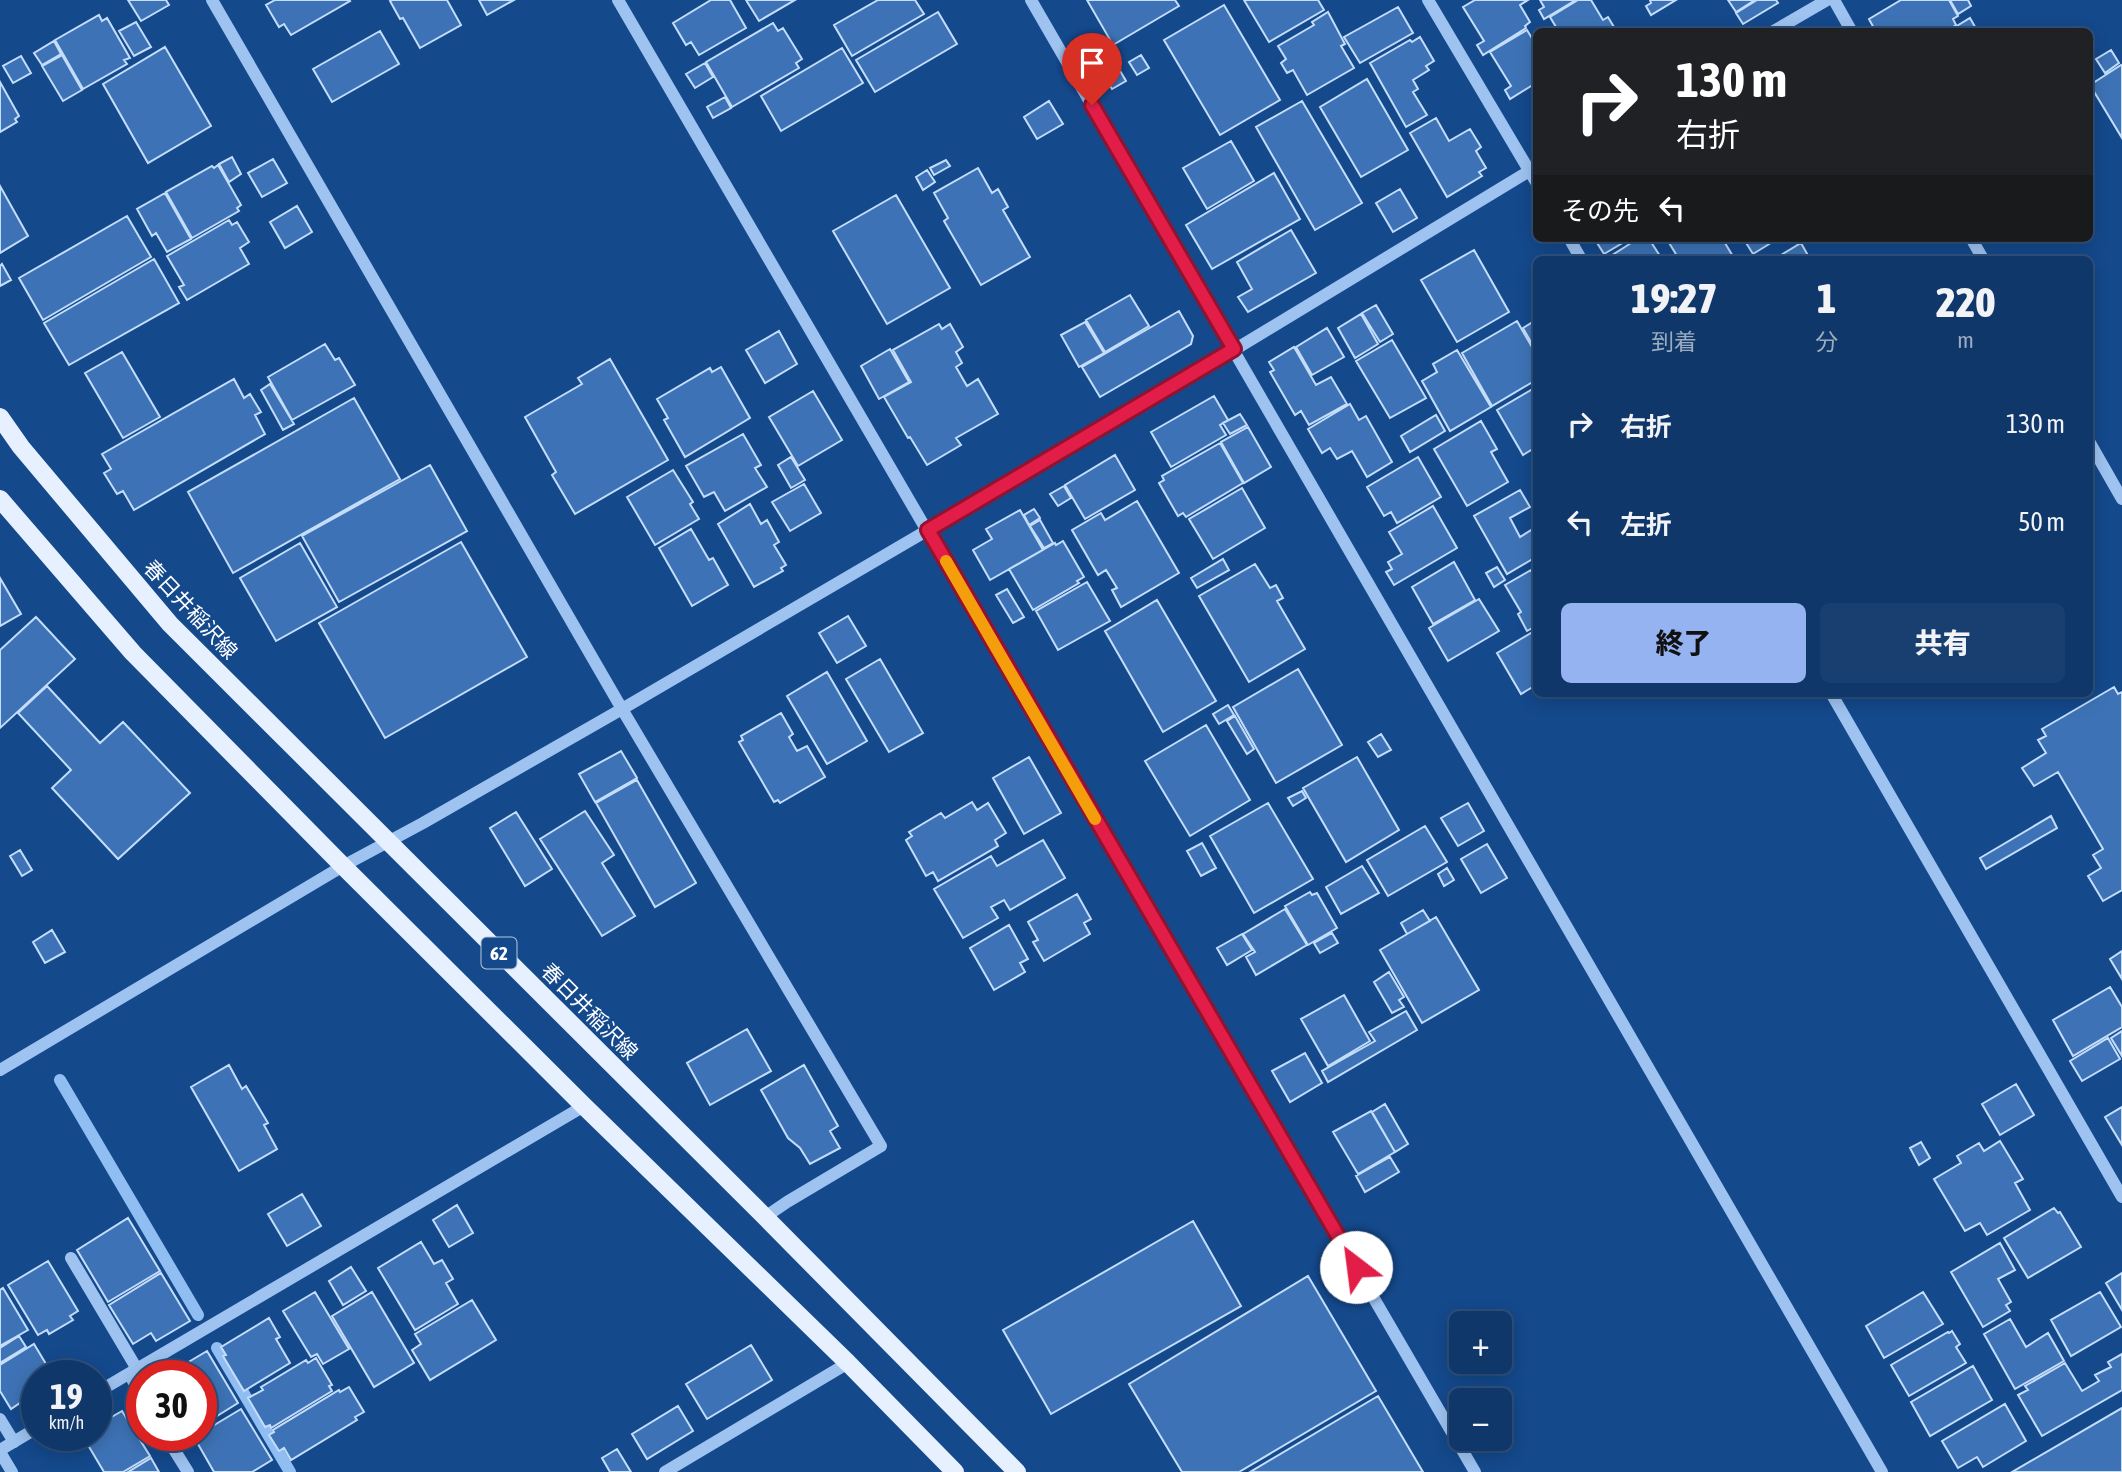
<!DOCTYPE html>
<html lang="ja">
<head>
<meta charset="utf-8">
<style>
	body { margin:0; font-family:"Asap Condensed","Noto Sans JP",sans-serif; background:#183f6f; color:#f1f3f6; height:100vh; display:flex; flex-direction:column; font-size:26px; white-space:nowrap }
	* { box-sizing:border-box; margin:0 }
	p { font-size:23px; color:#9bacc0 }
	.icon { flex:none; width:38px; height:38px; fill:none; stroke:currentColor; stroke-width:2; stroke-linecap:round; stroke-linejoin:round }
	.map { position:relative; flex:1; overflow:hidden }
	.panel { position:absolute; left:1533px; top:256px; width:560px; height:441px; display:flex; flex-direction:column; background:#0f3769; border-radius:10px; box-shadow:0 4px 18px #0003,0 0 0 2px #2f517d }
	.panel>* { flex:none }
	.hud { position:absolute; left:1533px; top:28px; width:560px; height:214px; border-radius:10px; box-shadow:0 4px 18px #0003,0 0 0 2px #2f517d; background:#202124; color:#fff; overflow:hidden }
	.fabs { position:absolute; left:1449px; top:1311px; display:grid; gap:14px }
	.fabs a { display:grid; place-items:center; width:63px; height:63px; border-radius:10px; background:#0f3769; box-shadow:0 4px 18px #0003,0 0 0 2px #2f517d; font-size:35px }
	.speed { position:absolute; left:21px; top:1360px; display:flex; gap:14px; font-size:35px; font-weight:700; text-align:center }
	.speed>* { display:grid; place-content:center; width:91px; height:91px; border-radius:50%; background:#0f3769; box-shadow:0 4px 18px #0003,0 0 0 2px #2f517d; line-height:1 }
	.speed small { font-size:18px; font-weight:400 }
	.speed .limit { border:10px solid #d22; background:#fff; color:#111 }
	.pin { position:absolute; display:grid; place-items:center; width:60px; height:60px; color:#fff; margin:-72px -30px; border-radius:50% 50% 50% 0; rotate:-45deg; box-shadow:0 0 7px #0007 }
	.pin .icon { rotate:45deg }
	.me { position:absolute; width:77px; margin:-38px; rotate:330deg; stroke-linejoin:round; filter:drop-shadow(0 0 5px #0008) }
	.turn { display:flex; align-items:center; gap:24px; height:147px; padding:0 28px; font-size:32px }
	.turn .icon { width:91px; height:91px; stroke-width:2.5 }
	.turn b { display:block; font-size:49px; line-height:60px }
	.then { display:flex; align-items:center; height:66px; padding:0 28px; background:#0003; gap:14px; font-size:26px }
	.eta { display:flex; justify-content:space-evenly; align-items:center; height:119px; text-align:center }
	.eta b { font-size:42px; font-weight:800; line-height:49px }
	.button { display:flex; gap:14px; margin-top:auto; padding:14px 28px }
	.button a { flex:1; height:80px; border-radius:10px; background:#95b2f1; color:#111; font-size:28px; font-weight:800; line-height:80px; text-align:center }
	.button a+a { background:#183f6f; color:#f1f3f6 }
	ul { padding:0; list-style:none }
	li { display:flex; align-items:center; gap:21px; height:98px; padding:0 28px }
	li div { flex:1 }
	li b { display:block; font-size:26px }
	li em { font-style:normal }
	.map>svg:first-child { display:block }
</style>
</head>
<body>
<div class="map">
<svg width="2122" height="1472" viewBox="0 0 2122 1472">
	<rect width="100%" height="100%" fill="#14498c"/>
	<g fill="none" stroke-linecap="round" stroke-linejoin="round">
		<path stroke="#90bef3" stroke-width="12" d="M60,1080L198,1315
			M217,1348L290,1472"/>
	</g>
	<path fill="#3d73b6" stroke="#c4ddfb" stroke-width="2" d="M128,0H166L169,5L141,21Z
		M275,0H349L350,1L291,35L284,24L279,27L266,5Z
		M392,0H447L461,25L420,48L403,18L400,19L390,1Z
		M479,0H514L487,15Z
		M711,0H730L746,28L699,55L691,42L686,45L673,23Z
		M746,0H795L759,21Z
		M878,0H915L924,14L852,56L834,25Z
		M1087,0H1175L1179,6L1113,45Z
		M1244,0H1318L1324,10L1269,42Z
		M1475,0H1528L1520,5L1530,22L1525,26L1526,28L1483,55L1477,45L1484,41L1463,7Z
		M1540,0H1576L1544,19L1539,10L1544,7Z
		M1578,0H1591L1603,20L1608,17L1617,32H1559L1550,17Z
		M1650,0H1676L1651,15L1646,6L1651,3Z
		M1728,0H1755L1736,12Z
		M1757,0H1776L1778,3L1743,24L1736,13Z
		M1901,0H1949L1958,16L1953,19L1956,25L1945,32H1876L1869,19Z
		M1950,0H1968L1971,6L1958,14Z
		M1224,5L1280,100L1220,135L1164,40Z
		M1398,7L1413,33L1360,63L1344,37Z
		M938,12L957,44L875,92L856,60Z
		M1328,12L1345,44L1341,46L1354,68L1307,95L1293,70L1287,73L1281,63L1286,59L1278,46L1314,25L1312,22Z
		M99,15L102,21L107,18L130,58L124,60L127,64L83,89L55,40Z
		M1970,18L1978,32H1947Z
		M136,22L151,47L134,56L119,31Z
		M773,23L778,31L783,28L802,59L796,63L799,68L732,107L706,62Z
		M1527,30L1536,45V83L1510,99L1505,90L1511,86L1490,52Z
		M380,31L399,64L332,102L313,69Z
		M1420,37L1434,61L1426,66L1429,70L1413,80L1418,89L1413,92L1427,115L1406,127L1370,63L1410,40L1412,42Z
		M54,41L61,54L42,65L34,53Z
		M165,47L211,126L148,163L103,84Z
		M842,48L863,83L781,131L761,96Z
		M2111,50L2119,63L2105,73L2096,59Z
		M62,55L82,90L63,101L42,66Z
		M1141,55L1149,68L1137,75L1129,62Z
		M21,56L31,73L13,83L3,66Z
		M705,63L713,77L695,88L686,74Z
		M2121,65L2122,66V138L2090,85Z
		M1119,69L1126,81L1112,89L1104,77Z
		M1367,79L1408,150L1361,177L1320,107Z
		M0,82L19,116L15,119L17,122L0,132Z
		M725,97L731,108L713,118L707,107Z
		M1049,101L1063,124L1037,139L1024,117Z
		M1302,101L1362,203L1315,230L1256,127Z
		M1436,118L1449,141L1470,129L1481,147L1476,151L1486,168L1479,172L1482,176L1447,197L1410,133Z
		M1231,141L1254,181L1207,209L1183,168Z
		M232,157L241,174L229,182L219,164Z
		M273,159L287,183L262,197L248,173Z
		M946,160L950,166L934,175L930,168Z
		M218,165L241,205L237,208L239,211L192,238L166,192L212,166L214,168Z
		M978,168L992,193L998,189L1008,207L1003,210L1030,257L981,285L944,221L948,218L934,193Z
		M927,170L935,182L923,190L916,177Z
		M1274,173L1300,219L1212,269L1186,225Z
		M0,186L28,236L0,253Z
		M1400,189L1417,218L1393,232L1376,203Z
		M165,193L191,239L167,252L156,233L152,236L137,209Z
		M896,195L950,288L887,324L833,231Z
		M297,206L312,232L285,248L270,222Z
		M127,216L151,257L43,320L19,278Z
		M229,220L232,225L237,222L249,242L240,248L249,264L187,300L179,287L184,285L167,256Z
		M1291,230L1316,273L1248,312L1238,297L1252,289L1237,262Z
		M1594,238H1631L1604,254Z
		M1639,238L1649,239L1662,259H1606Z
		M1666,238H1722L1734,258L1679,259Z
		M1743,238H1779L1753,254Z
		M1801,243L1810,259H1784L1781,255Z
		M1474,250L1509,312L1457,342L1421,280Z
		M154,259L179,303L69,365L44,323Z
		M2,264L11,280L0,286V266Z
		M1130,295L1149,326L1105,352L1086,320Z
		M1376,305L1393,334L1380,342L1362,313Z
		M1179,311L1193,336L1191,344L1100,397L1082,367Z
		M1361,314L1378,344L1355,358L1338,328Z
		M1536,320V351L1523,328Z
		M1517,321L1536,354V380L1492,406L1462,353Z
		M1085,322L1104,353L1079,367L1061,335Z
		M939,324L942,329L950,324L963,347L956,352L962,363L956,367L967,386L978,379L998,414L956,438L961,445L927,465L910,437L908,438L884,397L911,382L893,350Z
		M1327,328L1344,357L1312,375L1296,347Z
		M779,331L797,364L765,383L746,350Z
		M1392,340L1426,398L1390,418L1356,361Z
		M325,344L335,360L339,358L355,385L292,420L268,377Z
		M1294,347L1316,385L1331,377L1347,404L1309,425L1301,411L1295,415L1270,372L1274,370L1269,362Z
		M890,349L909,382L879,399L861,366Z
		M1457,350L1491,407L1450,431L1422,381L1437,372L1433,364Z
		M122,352L160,417L123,438L85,373Z
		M610,359L668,460L575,514L552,475L556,472L525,417L582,384L578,378Z
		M721,367L750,418L685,457L664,420L668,418L657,399L710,368L712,372Z
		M234,379L244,398L250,394L261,412L255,415L265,434L134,510L123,491L117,494L104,473L111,469L102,454Z
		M270,384L294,424L283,430L261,390Z
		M1536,387V447L1523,455L1497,410Z
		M813,391L842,440L798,466L769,417Z
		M1214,396L1228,420L1220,425L1226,435L1171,467L1151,432Z
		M354,398L400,479L233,573L188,492Z
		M1350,404L1359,420L1366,416L1392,462L1367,477L1352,451L1337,459L1330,448L1322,453L1308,429Z
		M1240,414L1247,425L1230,434L1223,423Z
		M1436,415L1445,431L1410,452L1401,436Z
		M1481,421L1497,449L1491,452L1508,482L1467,506L1434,449Z
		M1248,427L1271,467L1244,483L1221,442Z
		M743,434L761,465L755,468L767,487L725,511L714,492L704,497L686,466Z
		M1220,443L1243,483L1186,517L1183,513L1178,516L1159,483L1164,480L1162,476Z
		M1115,455L1135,490L1085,519L1065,485Z
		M791,457L805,480L791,488L778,465Z
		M1418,457L1441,497L1397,523L1391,512L1384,516L1367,487Z
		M430,465L467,531L339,602L302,536Z
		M673,470L693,502L690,504L699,519L655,545L627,497Z
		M804,484L821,513L790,531L772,502Z
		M1064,486L1071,498L1058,506L1050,494Z
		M1242,488L1265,528L1213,559L1189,519Z
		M1520,490L1530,507L1510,518L1520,537L1536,527V557L1507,574L1474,516Z
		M1137,501L1179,573L1121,607L1112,590L1117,588L1106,570L1098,575L1072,530L1101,513L1105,520Z
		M750,504L761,524L767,520L779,542L774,545L786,565L781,568L783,571L754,587L718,524Z
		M1433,506L1457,548L1394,585L1386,572L1392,569L1388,562L1402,554L1389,532Z
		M1034,509L1040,518L1029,525L1024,515Z
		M1020,510L1043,550L990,580L973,550L992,539L986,529Z
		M1040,520L1053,543L1044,548L1030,526Z
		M691,529L709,560L713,558L728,585L692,606L659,548Z
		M1063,541L1084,577L1077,581L1079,583L1033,610L1009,569L1055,543L1056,545Z
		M461,542L527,657L385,738L319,623Z
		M300,543L337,607L276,641L240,578Z
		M1223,559L1229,570L1197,588L1191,578Z
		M1454,562L1475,600L1433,624L1412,587Z
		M1255,564L1270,588L1276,585L1283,598L1277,601L1305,649L1249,682L1199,596Z
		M1497,567L1505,580L1494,587L1486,573Z
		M1536,569V626L1527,631L1518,614L1521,612L1505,585L1531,570L1532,571Z
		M0,578L21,614L0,626Z
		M1087,582L1110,621L1058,650L1036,611Z
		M1007,589L1024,617L1013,623L996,595Z
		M1479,599L1499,631L1448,661L1429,628Z
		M1157,600L1216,701L1163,732L1105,631Z
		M848,616L866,646L837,663L819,633Z
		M36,617L75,659L0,728V650Z
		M1536,630V685L1521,694L1497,653Z
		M880,659L923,733L889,752L846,679Z
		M1298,669L1342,745L1276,783L1233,707Z
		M827,672L867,741L827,764L787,696Z
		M47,686L100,743L123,722L190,793L118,859L52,788L71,770L18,713Z
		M2114,687L2118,694L2122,692V890L2103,901L2088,876L2101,868L2093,855L2103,849L2058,772L2034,786L2022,768L2046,753L2038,740L2046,736L2042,729Z
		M1228,705L1234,715L1219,724L1213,714Z
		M781,713L793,734L789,737L797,751L807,746L825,777L780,803L778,800L774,802L739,742L743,740L741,736Z
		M1235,716L1254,749L1247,754L1227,721Z
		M1206,725L1250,800L1190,836L1145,761Z
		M1381,734L1391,750L1378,757L1368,742Z
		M621,751L637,778L595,802L579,774Z
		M1029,757L1061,813L1024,834L993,778Z
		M1357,757L1399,830L1346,862L1303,788Z
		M637,780L696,883L655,907L596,803Z
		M1302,791L1306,798L1293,806L1288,798Z
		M972,802L977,810L988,803L1006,833L995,840L998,846L938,881L933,872L926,876L906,840L912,836L909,832L941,813L945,818Z
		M1268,803L1313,879L1254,913L1210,836Z
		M1468,803L1484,831L1458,846L1441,818Z
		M585,811L614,855L602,863L635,916L602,936L540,839Z
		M516,812L552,869L525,886L490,828Z
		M2051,816L2057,828L1986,869L1980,858Z
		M1425,826L1447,862L1388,896L1367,860Z
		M1043,840L1065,878L1010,910L1004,900L991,907L998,918L963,938L934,889L991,856L997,866Z
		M1202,843L1216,868L1201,876L1187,851Z
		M1487,844L1507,878L1481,893L1461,859Z
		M20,850L32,870L22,876L10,856Z
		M1362,866L1379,893L1341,914L1326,887Z
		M1447,868L1454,880L1444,886L1438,874Z
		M1310,892L1312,895L1317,893L1337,928L1308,945L1285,906Z
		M1077,894L1091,919L1084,923L1090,934L1044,961L1033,942L1038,940L1028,922Z
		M1285,909L1307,945L1256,975L1246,957L1255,952L1243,934Z
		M1423,910L1430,921L1407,934L1401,923Z
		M1436,917L1479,990L1422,1023L1380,950Z
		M1009,925L1028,959L1020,963L1025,972L994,990L970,948Z
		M52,930L65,952L45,963L33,942Z
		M1332,933L1338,943L1320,953L1314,943Z
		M1242,934L1252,950L1227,965L1217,948Z
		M2122,951V979L2110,959Z
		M1389,972L1404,997L1399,1000L1404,1007L1392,1013L1374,982Z
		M2110,987L2122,1007V1027L2073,1056L2053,1020Z
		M1344,995L1370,1041L1328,1066L1301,1019Z
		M1406,1011L1417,1030L1328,1082L1322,1071L1375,1041L1369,1032Z
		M747,1029L771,1071L710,1105L687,1063Z
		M2122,1031V1056L2111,1038Z
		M2108,1038L2120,1059L2082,1081L2070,1061Z
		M1305,1053L1322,1083L1290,1102L1272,1071Z
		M229,1065L242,1089L246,1086L268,1123L264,1125L277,1149L239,1171L191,1087Z
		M804,1065L838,1126L830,1131L840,1148L810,1164L800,1148L788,1138L761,1090Z
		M2016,1084L2034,1115L2000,1135L1982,1104Z
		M1385,1104L1408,1144L1395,1152L1372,1112Z
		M2122,1107V1145L2105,1117Z
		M1371,1111L1395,1152L1358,1174L1333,1132Z
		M2000,1141L2023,1179L2015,1183L2030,1210L1987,1235L1980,1223L1965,1231L1934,1179L1961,1163L1957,1156L1979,1143L1984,1151Z
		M1921,1142L1930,1158L1919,1165L1910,1148Z
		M1390,1157L1399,1172L1365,1192L1356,1176Z
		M302,1194L321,1226L287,1246L268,1214Z
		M457,1205L473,1233L449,1247L433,1220Z
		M2054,1208L2058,1213L2060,1212L2081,1247L2028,1278L2004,1238Z
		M128,1218L160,1271L108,1302L77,1250Z
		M1193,1221L1241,1306L1051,1414L1003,1330Z
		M421,1242L434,1264L442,1260L453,1279L446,1283L458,1304L415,1330L378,1268Z
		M2000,1243L2015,1270L1998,1279L2011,1302L2006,1305L2010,1311L1983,1327L1951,1272Z
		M48,1261L78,1311L70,1316L73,1320L49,1334L47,1330L38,1335L8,1285Z
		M351,1267L366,1291L343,1305L329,1281Z
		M161,1273L190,1321L156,1341L151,1333L133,1344L109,1305Z
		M2122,1273V1310L2106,1283Z
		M1308,1276L1376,1391L1239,1472H1182L1129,1384Z
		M3,1288L28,1330L0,1346V1290Z
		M315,1292L349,1349L323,1364L317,1354L311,1357L283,1311Z
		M372,1292L414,1363L374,1387L332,1316Z
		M1923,1292L1943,1324L1884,1358L1866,1326Z
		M2100,1292L2121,1327L2071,1356L2051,1320Z
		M472,1300L496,1340L430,1380L412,1350L421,1344L415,1334Z
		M269,1318L280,1337L276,1339L290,1363L244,1391L223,1356L226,1355L221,1347Z
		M2010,1319L2026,1347L2048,1333L2064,1361L2015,1389L1984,1334Z
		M1952,1331L1960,1344L1956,1347L1966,1363L1909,1396L1891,1365L1948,1332L1949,1333Z
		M19,1336L26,1347L0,1363V1348Z
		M34,1344L49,1369L46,1370L49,1376H37V1412L29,1417L20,1403L11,1409L0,1391V1365Z
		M751,1345L772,1380L707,1419L686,1384Z
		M207,1351L238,1403L201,1426V1376H165Z
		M2122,1354V1390L2042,1436L2018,1395L2028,1390L2025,1386L2065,1363L2082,1391L2099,1381L2095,1375L2111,1367L2108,1362Z
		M316,1358L332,1385L329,1386L332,1391L271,1428L270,1425L265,1427L248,1398L263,1390L261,1387L306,1360L308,1363Z
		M1973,1366L1992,1400L1930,1436L1911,1402Z
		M349,1387L364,1412L355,1417L357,1420L291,1460L284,1448L279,1451L269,1435L274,1432L273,1430L339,1390L340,1392Z
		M1378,1396L1423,1472H1250Z
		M2005,1404L2026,1441L1983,1467L1977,1457L1958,1468L1942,1441Z
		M678,1406L693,1431L647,1459L632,1434Z
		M2122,1408V1472H2012Z
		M241,1409L272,1460L252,1472H214L194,1437L201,1435V1433Z
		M122,1411L150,1456L123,1472H104L82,1435H96V1426Z
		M617,1449L631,1472H610L602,1458Z
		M151,1458L159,1472H128Z"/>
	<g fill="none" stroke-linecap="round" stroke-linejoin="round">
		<path stroke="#9ec3f0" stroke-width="12" d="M212,0L622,709L881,1146L787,1202L765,1217
			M618,0L1475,1472
			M1031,0L1882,1472
			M1428,0L1536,182
			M1834,0L1852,32
			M1772,32L1827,0
			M1569,238L1581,259
			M1971,238L1983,259
			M2090,443L2122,499
			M1831,693L2122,1197
			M0,1070L343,866L423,823L622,709L928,530L1234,350L1536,167
			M71,1258L137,1369
			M129,1374L142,1396
			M96,1393L584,1106
			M0,1419L14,1442
			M165,1435L188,1472
			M0,1450L37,1428
			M0,1452L12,1472
			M665,1472L848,1363"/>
		<path stroke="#e7f0ff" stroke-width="18" d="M0,417L21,447L170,624L765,1217L1017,1472
			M0,499L133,653L343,866L584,1106L848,1363L955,1472"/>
	</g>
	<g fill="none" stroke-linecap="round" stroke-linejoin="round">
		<g stroke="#92132f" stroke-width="18">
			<path id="route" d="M1092,105L1234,349L928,530L1356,1267"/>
		</g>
		<use href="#route" stroke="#e11d48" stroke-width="12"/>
		<path stroke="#f59e0b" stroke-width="12" d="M946,561L1095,819"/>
	</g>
	<g text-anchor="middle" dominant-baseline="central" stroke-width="5" stroke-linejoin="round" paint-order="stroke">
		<rect fill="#14498c" stroke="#b8c8dc" stroke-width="2" x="481.5" y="937.5" width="35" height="31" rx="5"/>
		<g font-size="19" font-weight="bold" fill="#fff">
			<text x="499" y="953">62</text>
		</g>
		<g font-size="21" fill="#fff" stroke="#14498c">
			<text transform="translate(191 609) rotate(47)">春日井稲沢線</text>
			<text transform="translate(590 1011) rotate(45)">春日井稲沢線</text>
		</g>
	</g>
</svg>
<div class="fabs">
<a>+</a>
<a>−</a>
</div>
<div class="speed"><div>19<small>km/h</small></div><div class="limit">30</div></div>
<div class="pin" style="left:1092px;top:105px;background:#d93025"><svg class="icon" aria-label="arrive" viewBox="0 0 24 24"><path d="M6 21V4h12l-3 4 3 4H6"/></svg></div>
<svg class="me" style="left:1356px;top:1267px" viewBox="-20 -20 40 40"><circle r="19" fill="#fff"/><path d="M0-13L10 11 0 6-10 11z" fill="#e11d48"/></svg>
<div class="hud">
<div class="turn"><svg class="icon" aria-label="right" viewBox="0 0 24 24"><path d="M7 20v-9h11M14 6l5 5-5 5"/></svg><div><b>130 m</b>右折</div></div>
<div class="then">その先<svg class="icon" aria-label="left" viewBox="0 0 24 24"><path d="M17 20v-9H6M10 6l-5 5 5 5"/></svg></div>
</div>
<section class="panel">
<div class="eta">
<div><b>19:27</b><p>到着</p></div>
<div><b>1</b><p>分</p></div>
<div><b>220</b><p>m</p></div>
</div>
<ul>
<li><svg class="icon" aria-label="right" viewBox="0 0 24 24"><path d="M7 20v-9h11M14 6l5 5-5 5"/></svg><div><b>右折</b></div><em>130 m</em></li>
<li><svg class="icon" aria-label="left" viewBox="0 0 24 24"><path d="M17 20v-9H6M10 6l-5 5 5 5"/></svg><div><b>左折</b></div><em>50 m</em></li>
</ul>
<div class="button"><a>終了</a><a>共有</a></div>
</section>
</div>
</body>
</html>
